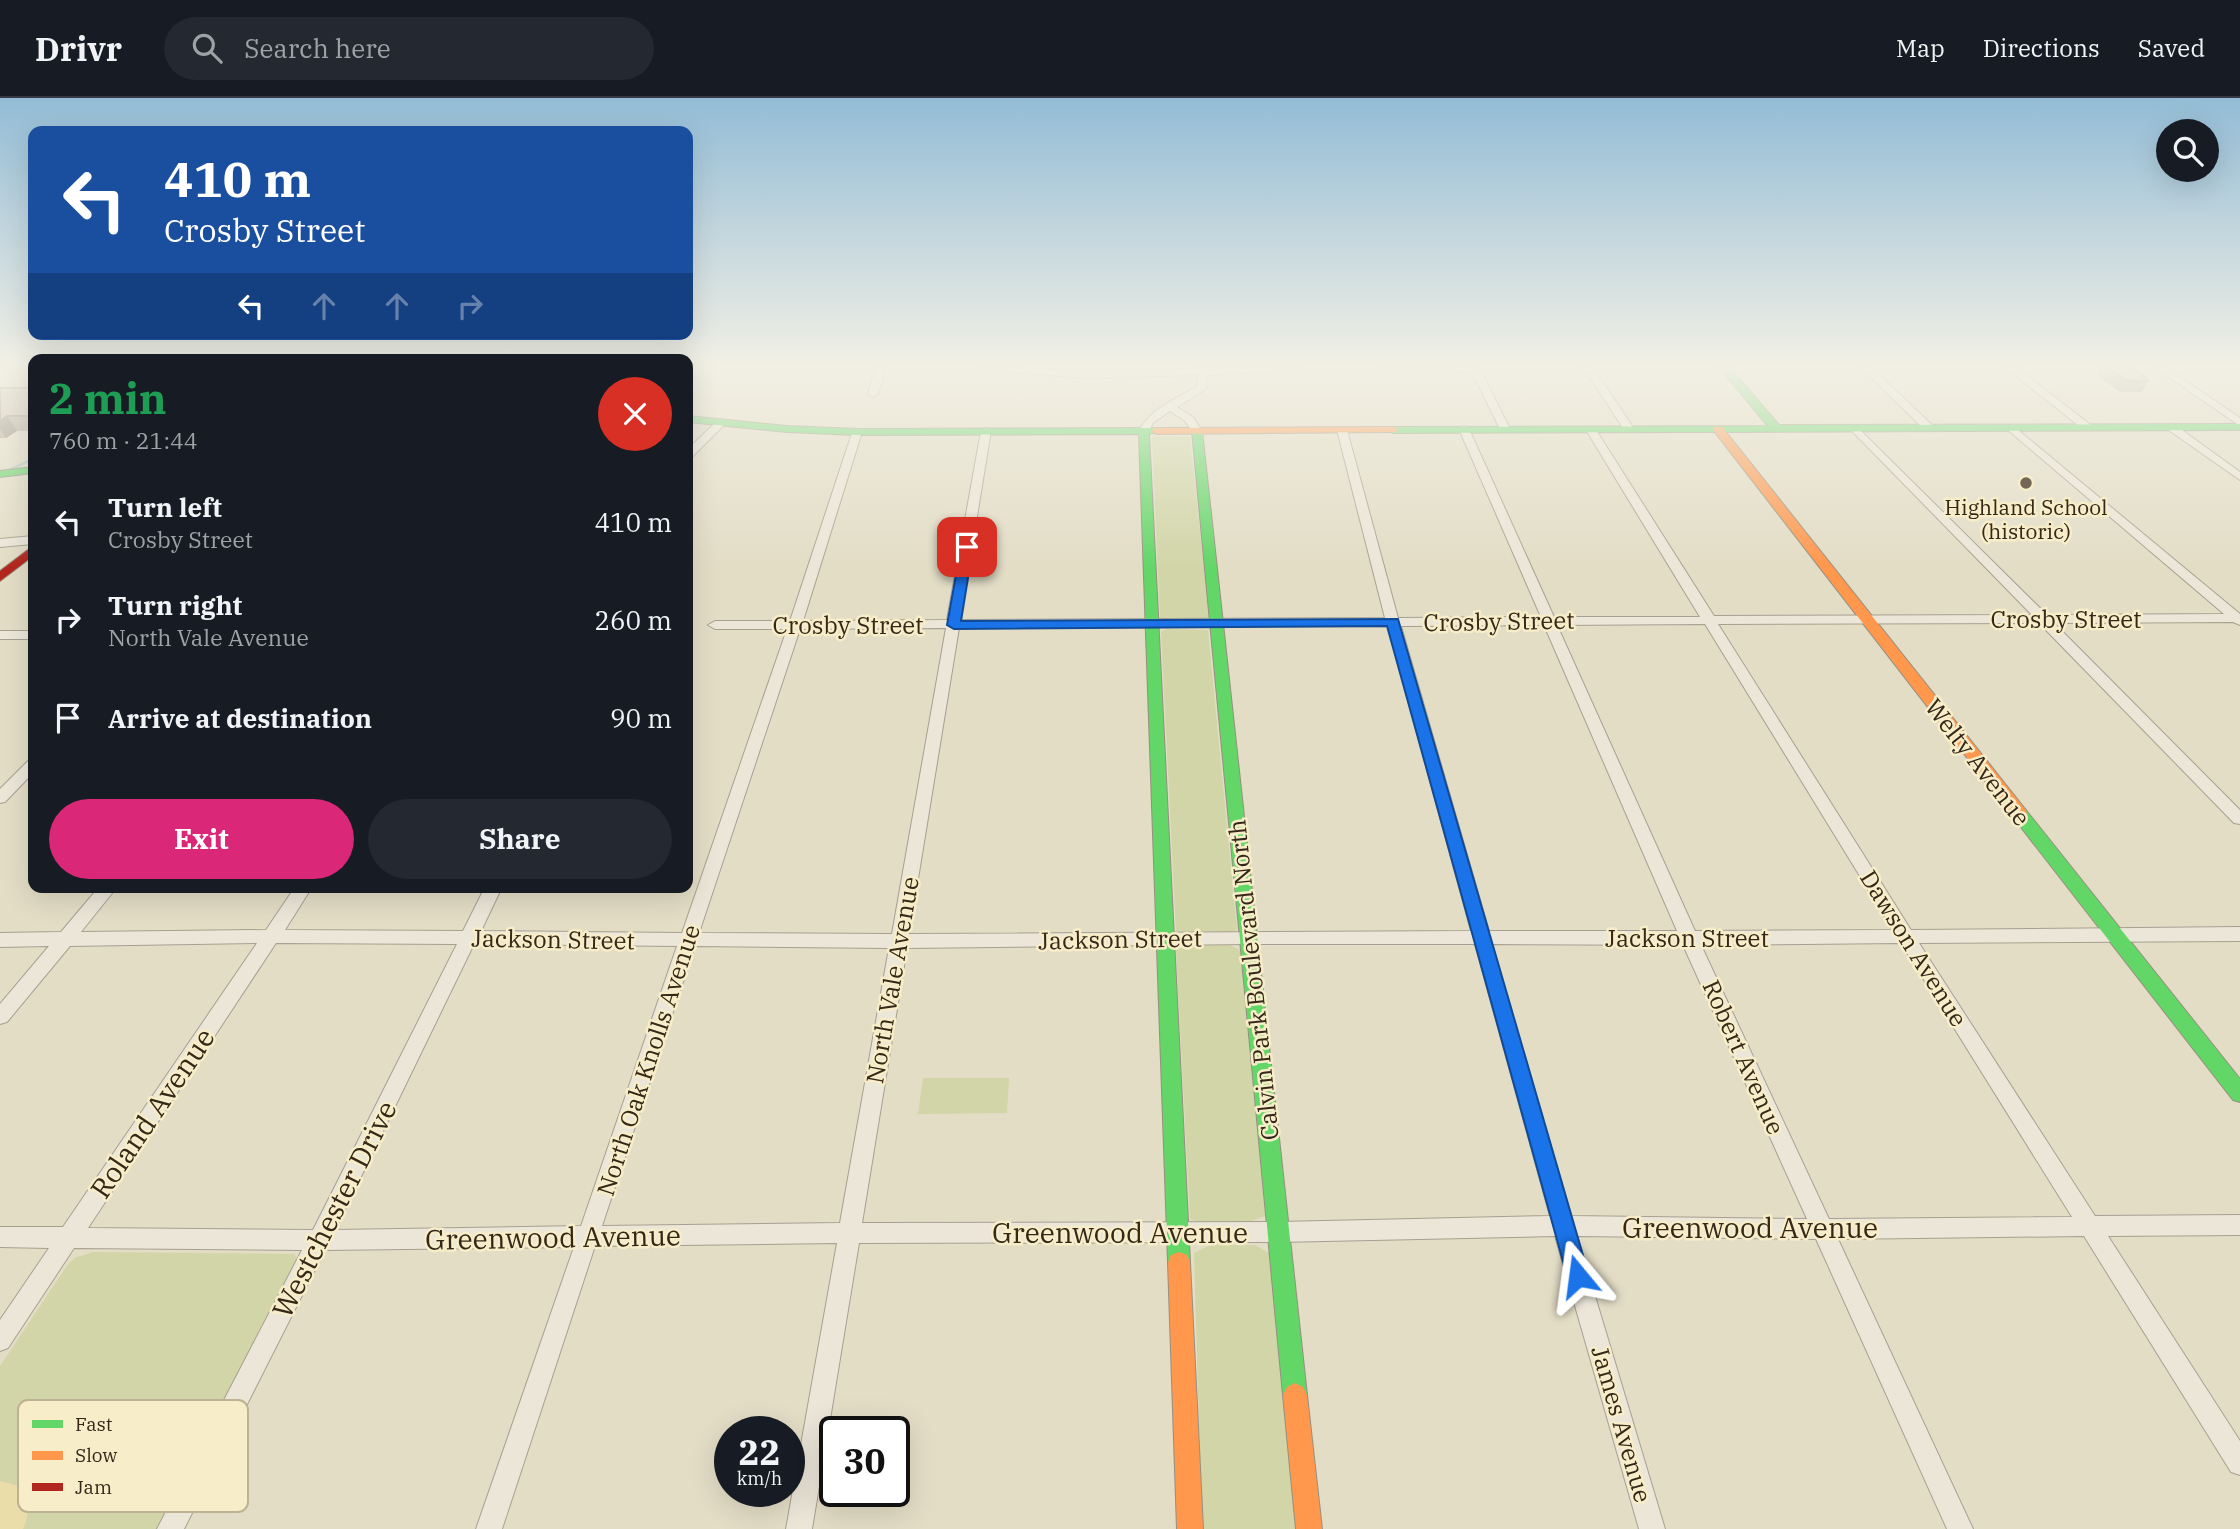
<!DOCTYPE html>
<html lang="en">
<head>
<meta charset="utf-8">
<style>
	body { margin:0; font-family:"IBM Plex Serif",serif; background:#242831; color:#f1f3f6; height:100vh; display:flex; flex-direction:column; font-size:26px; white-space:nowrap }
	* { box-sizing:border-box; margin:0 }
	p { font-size:23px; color:#9ea1a6 }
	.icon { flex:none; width:38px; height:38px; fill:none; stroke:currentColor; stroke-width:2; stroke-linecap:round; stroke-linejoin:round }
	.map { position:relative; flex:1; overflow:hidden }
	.drawer { position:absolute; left:28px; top:256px; width:665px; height:539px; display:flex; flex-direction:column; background:#171b24; border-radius:14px; box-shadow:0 7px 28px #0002 }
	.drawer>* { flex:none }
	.hud { position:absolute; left:28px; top:28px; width:665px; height:214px; border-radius:14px; box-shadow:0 7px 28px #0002; background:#1a4fa0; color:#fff; overflow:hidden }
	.buttons { position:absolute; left:2156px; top:21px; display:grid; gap:14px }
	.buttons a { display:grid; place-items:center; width:63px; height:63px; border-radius:50%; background:#171b24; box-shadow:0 7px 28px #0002; font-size:35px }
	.speed { position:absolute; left:714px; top:1318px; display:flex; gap:14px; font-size:35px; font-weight:700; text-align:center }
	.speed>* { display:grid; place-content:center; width:91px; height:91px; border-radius:50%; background:#171b24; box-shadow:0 7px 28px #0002; line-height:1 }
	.speed small { font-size:18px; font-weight:400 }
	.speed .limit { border:4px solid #111; border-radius:10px; background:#fff; color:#111 }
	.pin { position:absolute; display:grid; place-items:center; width:60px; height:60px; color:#fff; margin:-30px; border-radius:14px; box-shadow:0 4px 10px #0006 }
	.me { position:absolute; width:77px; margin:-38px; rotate:344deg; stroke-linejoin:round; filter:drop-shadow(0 0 5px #0008) }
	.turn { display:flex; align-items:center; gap:24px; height:147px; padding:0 21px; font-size:32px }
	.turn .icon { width:91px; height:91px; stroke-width:2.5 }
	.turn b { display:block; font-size:49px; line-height:60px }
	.lanes { display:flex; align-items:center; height:66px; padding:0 21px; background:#0003; justify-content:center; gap:35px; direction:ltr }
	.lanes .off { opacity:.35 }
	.round { display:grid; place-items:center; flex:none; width:74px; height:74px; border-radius:37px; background:#242831 }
	.headline { display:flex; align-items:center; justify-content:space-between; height:119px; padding:0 21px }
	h1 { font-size:42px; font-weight:700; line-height:52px; color:#1e9e55 }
	.action { display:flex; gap:14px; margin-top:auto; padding:14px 21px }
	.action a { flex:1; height:80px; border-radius:42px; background:#db2777; color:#fff; font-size:28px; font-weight:700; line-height:80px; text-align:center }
	.action a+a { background:#242831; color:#f1f3f6 }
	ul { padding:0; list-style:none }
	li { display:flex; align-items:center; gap:21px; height:98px; padding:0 21px }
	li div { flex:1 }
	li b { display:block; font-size:26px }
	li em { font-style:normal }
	header { display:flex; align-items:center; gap:42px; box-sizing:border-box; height:98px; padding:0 35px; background:#171b24; border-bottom:2px solid #363941 }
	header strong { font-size:33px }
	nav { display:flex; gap:38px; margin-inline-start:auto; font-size:24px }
	.search { width:490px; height:63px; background:#242831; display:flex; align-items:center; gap:18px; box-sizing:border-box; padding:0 24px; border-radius:38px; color:#9ea1a6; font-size:26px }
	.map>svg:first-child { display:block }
</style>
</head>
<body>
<header>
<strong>Drivr</strong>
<div class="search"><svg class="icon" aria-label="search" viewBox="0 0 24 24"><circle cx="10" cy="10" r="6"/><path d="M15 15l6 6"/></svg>Search here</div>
<nav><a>Map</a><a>Directions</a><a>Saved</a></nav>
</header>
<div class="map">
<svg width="2240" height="1431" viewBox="0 0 2240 1431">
	<rect width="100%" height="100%" fill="#e3ddc6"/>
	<path fill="#d1d5a7" d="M1159,338L1190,339L1209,519L1205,521H1160L1152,339Z
		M1168,531L1208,532L1237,832L1232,834L1176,833L1161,533Z
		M1230,847L1240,852L1265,1118L1249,1124H1197L1190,1121L1176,852L1186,848Z
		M923,980H1009L1007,1015L918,1016Z
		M1210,1147H1255L1269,1155L1300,1431H1202L1194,1155Z
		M93,1154L294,1156L297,1161L296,1170L162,1431H0V1268L66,1169L74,1160Z"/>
	<path fill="#eaddaa" d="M0,1383L22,1389C29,1405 30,1415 23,1431H0Z"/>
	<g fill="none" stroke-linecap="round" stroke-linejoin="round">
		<path stroke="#b3c9bc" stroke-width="2.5" d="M0,376L33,361"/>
		<g stroke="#a7a090" stroke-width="2">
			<path id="street" d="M876,269H886L878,296L873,299L868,296Z
				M979,269C1016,269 1051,273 1088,274C1124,275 1160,273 1196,271V269H1303L1298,272L1207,277L1206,291L1177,309L1193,319L1202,333L1197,336L1193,335L1185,323L1170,313L1153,325L1148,335L1139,333C1149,311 1178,300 1198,288L1197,277L1087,280L984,272Z
				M1376,269H1479L1510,331L1505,334L1500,331L1472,274L1381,272Z
				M1583,269H1593L1634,331L1633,333H1625Z
				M1860,269H1871L1933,328V332H1925Z
				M2005,269H2016L2092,328V332H2084Z
				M2154,269H2165L2240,320V328Z
				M717,323L726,325L692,359L688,360V351Z
				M2012,327L2240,516V527L2233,524L2054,525L2240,712V726L2234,725L2039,525L1718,526L1911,832L2240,829V843L1919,845L2095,1118L2240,1117V1137L2108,1138L2240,1343V1377L2231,1374L2084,1138L1838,1141L1973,1431H1947L1816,1141L1577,1138L1665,1431H1639L1555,1138L1278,1144L859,1145L812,1431H786L837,1145L595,1148L502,1431H476L574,1149L325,1152L184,1431H157L302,1152L74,1150L8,1250L0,1253V1222L49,1150L0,1149V1129H63L257,845L70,848L7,924L0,926V906L49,848L0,849V835L61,834L99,789H117L81,834L266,832L295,789H312L285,832L463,833L485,789H502L481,833L682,835L787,531H715L708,527L715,523H790L853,332L862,334L803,523L947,522L981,333L986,330L991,333L960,522L1385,520L1337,332L1342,329L1347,332L1398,520L1541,519L1459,331L1464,328L1469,331L1554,519H1700L1586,332L1591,329L1596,332L1714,518L2032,517L1852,333V329L1856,328L2047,517L2224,516L2008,332L2007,330ZM1705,526L1893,832L1695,833L1557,527ZM1544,527L1677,833H1489L1401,528ZM1388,528L1471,833L909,836L959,530ZM946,530L892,836L699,835L800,531ZM276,845L457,846L313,1132L88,1130ZM1901,845L2072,1119L1829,1121L1701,847ZM474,846L677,848L581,1128L335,1132ZM1249,846H1475L1550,1118L1278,1124L862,1125L907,850ZM1492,846L1683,847L1807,1121L1571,1118ZM695,848L889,850L840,1125L602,1128Z
				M2167,327H2175L2240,374V382L2167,331Z
				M33,438V446L0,449V441Z
				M0,533H33V541H0Z
				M33,661V675L5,704L0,705V691L28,663Z"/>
		</g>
		<g stroke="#979080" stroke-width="2">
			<path id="fast" d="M1719,269H1729L1779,327L2240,326V332L1393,335L1388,332L1393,329L1768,328Z
				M688,318L787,328L857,331L1156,330L1161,333L1149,336L1190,1164L1187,1171L1179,1174L1171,1171L1168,1164L1139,336L857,337L787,334L688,324Z
				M1197,330L1202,333L1307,1297L1303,1305L1295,1309L1287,1305L1283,1297L1192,333Z
				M33,369V375L0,379V373Z
				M2019,710L2025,711L2240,981V1004L2233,1002L2013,719L2011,715Z"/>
		</g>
		<g stroke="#979080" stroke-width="2">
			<path id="slow" d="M1393,329L1397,330V334L1156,336L1151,333L1156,330Z
				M1714,329H1722L2025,711L2027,715L2025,719H2013L1714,333Z
				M1179,1154L1187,1157L1190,1164L1203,1431H1177L1168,1164L1171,1157Z
				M1295,1285L1303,1289L1307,1297L1322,1431H1296L1283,1297L1287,1289Z"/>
		</g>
		<g stroke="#979080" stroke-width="2">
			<path id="jam" d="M33,448V458L0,483V473Z"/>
		</g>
		<use href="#street" fill="#ebe6d8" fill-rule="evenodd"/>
		<use href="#fast" fill="#63d668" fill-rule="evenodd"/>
		<use href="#slow" fill="#ff974d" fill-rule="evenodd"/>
		<use href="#jam" fill="#b3261e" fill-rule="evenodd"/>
	</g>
	<path fill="#aba08f" d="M2102,269H2131L2145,279L2144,280L2148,283L2142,294H2120L2097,277Z
		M0,290H33V333H17L6,340H0Z"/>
	<path fill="#8b8274" d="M7,318L17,333L6,340L0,331V323Z"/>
	<path fill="#c7baa6" stroke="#8b8274" stroke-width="2" d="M2107,269H2131L2145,279H2143L2148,283H2127Z
		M0,290H33V318H7L0,323Z"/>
	<linearGradient id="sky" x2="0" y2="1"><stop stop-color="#93bcd6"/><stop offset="0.57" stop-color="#f2f0e5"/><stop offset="1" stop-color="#f2f0e5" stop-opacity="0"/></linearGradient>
	<rect width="2240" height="469" fill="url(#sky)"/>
	<path fill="#1a73e8" stroke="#114b97" stroke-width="2" d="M967,446L973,449L961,523L1398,521L1589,1178L1586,1186L1578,1189L1570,1186L1567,1178L1387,528L954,531L947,527L961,449Z"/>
	<circle fill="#726756" stroke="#f7edc8" stroke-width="2.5" cx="2026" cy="385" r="7"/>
	<g text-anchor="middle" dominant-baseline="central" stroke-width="5" stroke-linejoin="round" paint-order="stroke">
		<g font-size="21" fill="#352819" stroke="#f7edc8">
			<text x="2026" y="409">Highland School<tspan x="2026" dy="24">(historic)</tspan></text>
		</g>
		<g font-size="24" fill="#352819" stroke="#f7edc8">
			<text x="2066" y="521">Crosby Street</text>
			<text transform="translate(1499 523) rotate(-1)">Crosby Street</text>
			<text x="848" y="527">Crosby Street</text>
			<text transform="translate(1978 664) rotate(52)">Welty Avenue</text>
			<text x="1687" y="840">Jackson Street</text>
			<text transform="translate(553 841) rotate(1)">Jackson Street</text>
			<text transform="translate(1120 841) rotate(-1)">Jackson Street</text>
			<text transform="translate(1914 850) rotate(58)">Dawson Avenue</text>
			<text transform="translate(892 882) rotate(-80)">North Vale Avenue</text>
			<text transform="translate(1253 882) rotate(-96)">Calvin Park Boulevard North</text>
			<text transform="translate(1744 959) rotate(66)">Robert Avenue</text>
			<text transform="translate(648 962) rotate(-72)">North Oak Knolls Avenue</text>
			<text transform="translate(1622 1326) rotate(74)">James Avenue</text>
		</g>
		<g font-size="28" fill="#352819" stroke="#f7edc8">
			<text transform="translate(152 1015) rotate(-56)">Roland Avenue</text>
			<text transform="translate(334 1111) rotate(-63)">Westchester Drive</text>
			<text x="1750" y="1129">Greenwood Avenue</text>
			<text x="1120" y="1134">Greenwood Avenue</text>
			<text transform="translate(553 1139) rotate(-1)">Greenwood Avenue</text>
		</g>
	</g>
	<rect x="18" y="1302" width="230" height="112" rx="10" fill="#f7edc8" stroke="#bdb294" stroke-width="2"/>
	<rect x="32" y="1322" width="31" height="8" fill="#63d668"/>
	<rect x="32" y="1353" width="31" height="9" fill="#ff974d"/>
	<rect x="32" y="1385" width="31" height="8" fill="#b3261e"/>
	<g font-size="19" fill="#352819">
		<text x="75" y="1333">Fast</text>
		<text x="75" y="1364">Slow</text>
		<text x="75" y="1396">Jam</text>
	</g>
</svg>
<div class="buttons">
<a><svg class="icon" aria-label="search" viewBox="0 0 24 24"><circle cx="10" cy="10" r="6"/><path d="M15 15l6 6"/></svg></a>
</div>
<div class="speed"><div>22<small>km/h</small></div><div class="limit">30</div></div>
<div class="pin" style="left:967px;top:449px;background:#d93025"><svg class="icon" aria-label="arrive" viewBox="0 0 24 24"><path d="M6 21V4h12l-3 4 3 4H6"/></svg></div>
<svg class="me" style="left:1578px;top:1178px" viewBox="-20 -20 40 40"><path d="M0-17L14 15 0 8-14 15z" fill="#1a73e8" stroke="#fff" stroke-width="4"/></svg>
<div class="hud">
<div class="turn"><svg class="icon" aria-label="left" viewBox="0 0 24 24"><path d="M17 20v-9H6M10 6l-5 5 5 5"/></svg><div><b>410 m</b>Crosby Street</div></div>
<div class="lanes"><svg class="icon" aria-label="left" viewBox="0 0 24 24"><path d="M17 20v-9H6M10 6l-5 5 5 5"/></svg><svg class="icon off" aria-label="ahead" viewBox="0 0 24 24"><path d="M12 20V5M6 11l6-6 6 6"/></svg><svg class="icon off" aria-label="ahead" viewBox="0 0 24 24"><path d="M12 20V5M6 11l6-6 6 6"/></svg><svg class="icon off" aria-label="right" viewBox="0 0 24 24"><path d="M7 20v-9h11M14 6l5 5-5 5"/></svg></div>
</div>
<section class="drawer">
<div class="headline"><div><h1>2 min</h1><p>760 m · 21:44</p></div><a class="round" style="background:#d93025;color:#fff"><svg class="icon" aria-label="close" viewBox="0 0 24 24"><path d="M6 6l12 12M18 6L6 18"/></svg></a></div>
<ul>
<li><svg class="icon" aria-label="left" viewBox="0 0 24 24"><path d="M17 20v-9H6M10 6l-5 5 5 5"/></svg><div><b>Turn left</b><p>Crosby Street</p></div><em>410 m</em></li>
<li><svg class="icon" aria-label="right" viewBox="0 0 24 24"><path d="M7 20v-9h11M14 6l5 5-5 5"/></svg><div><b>Turn right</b><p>North Vale Avenue</p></div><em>260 m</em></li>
<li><svg class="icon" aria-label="arrive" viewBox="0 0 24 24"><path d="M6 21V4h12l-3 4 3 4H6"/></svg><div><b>Arrive at destination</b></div><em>90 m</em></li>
</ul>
<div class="action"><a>Exit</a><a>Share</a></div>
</section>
</div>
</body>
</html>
